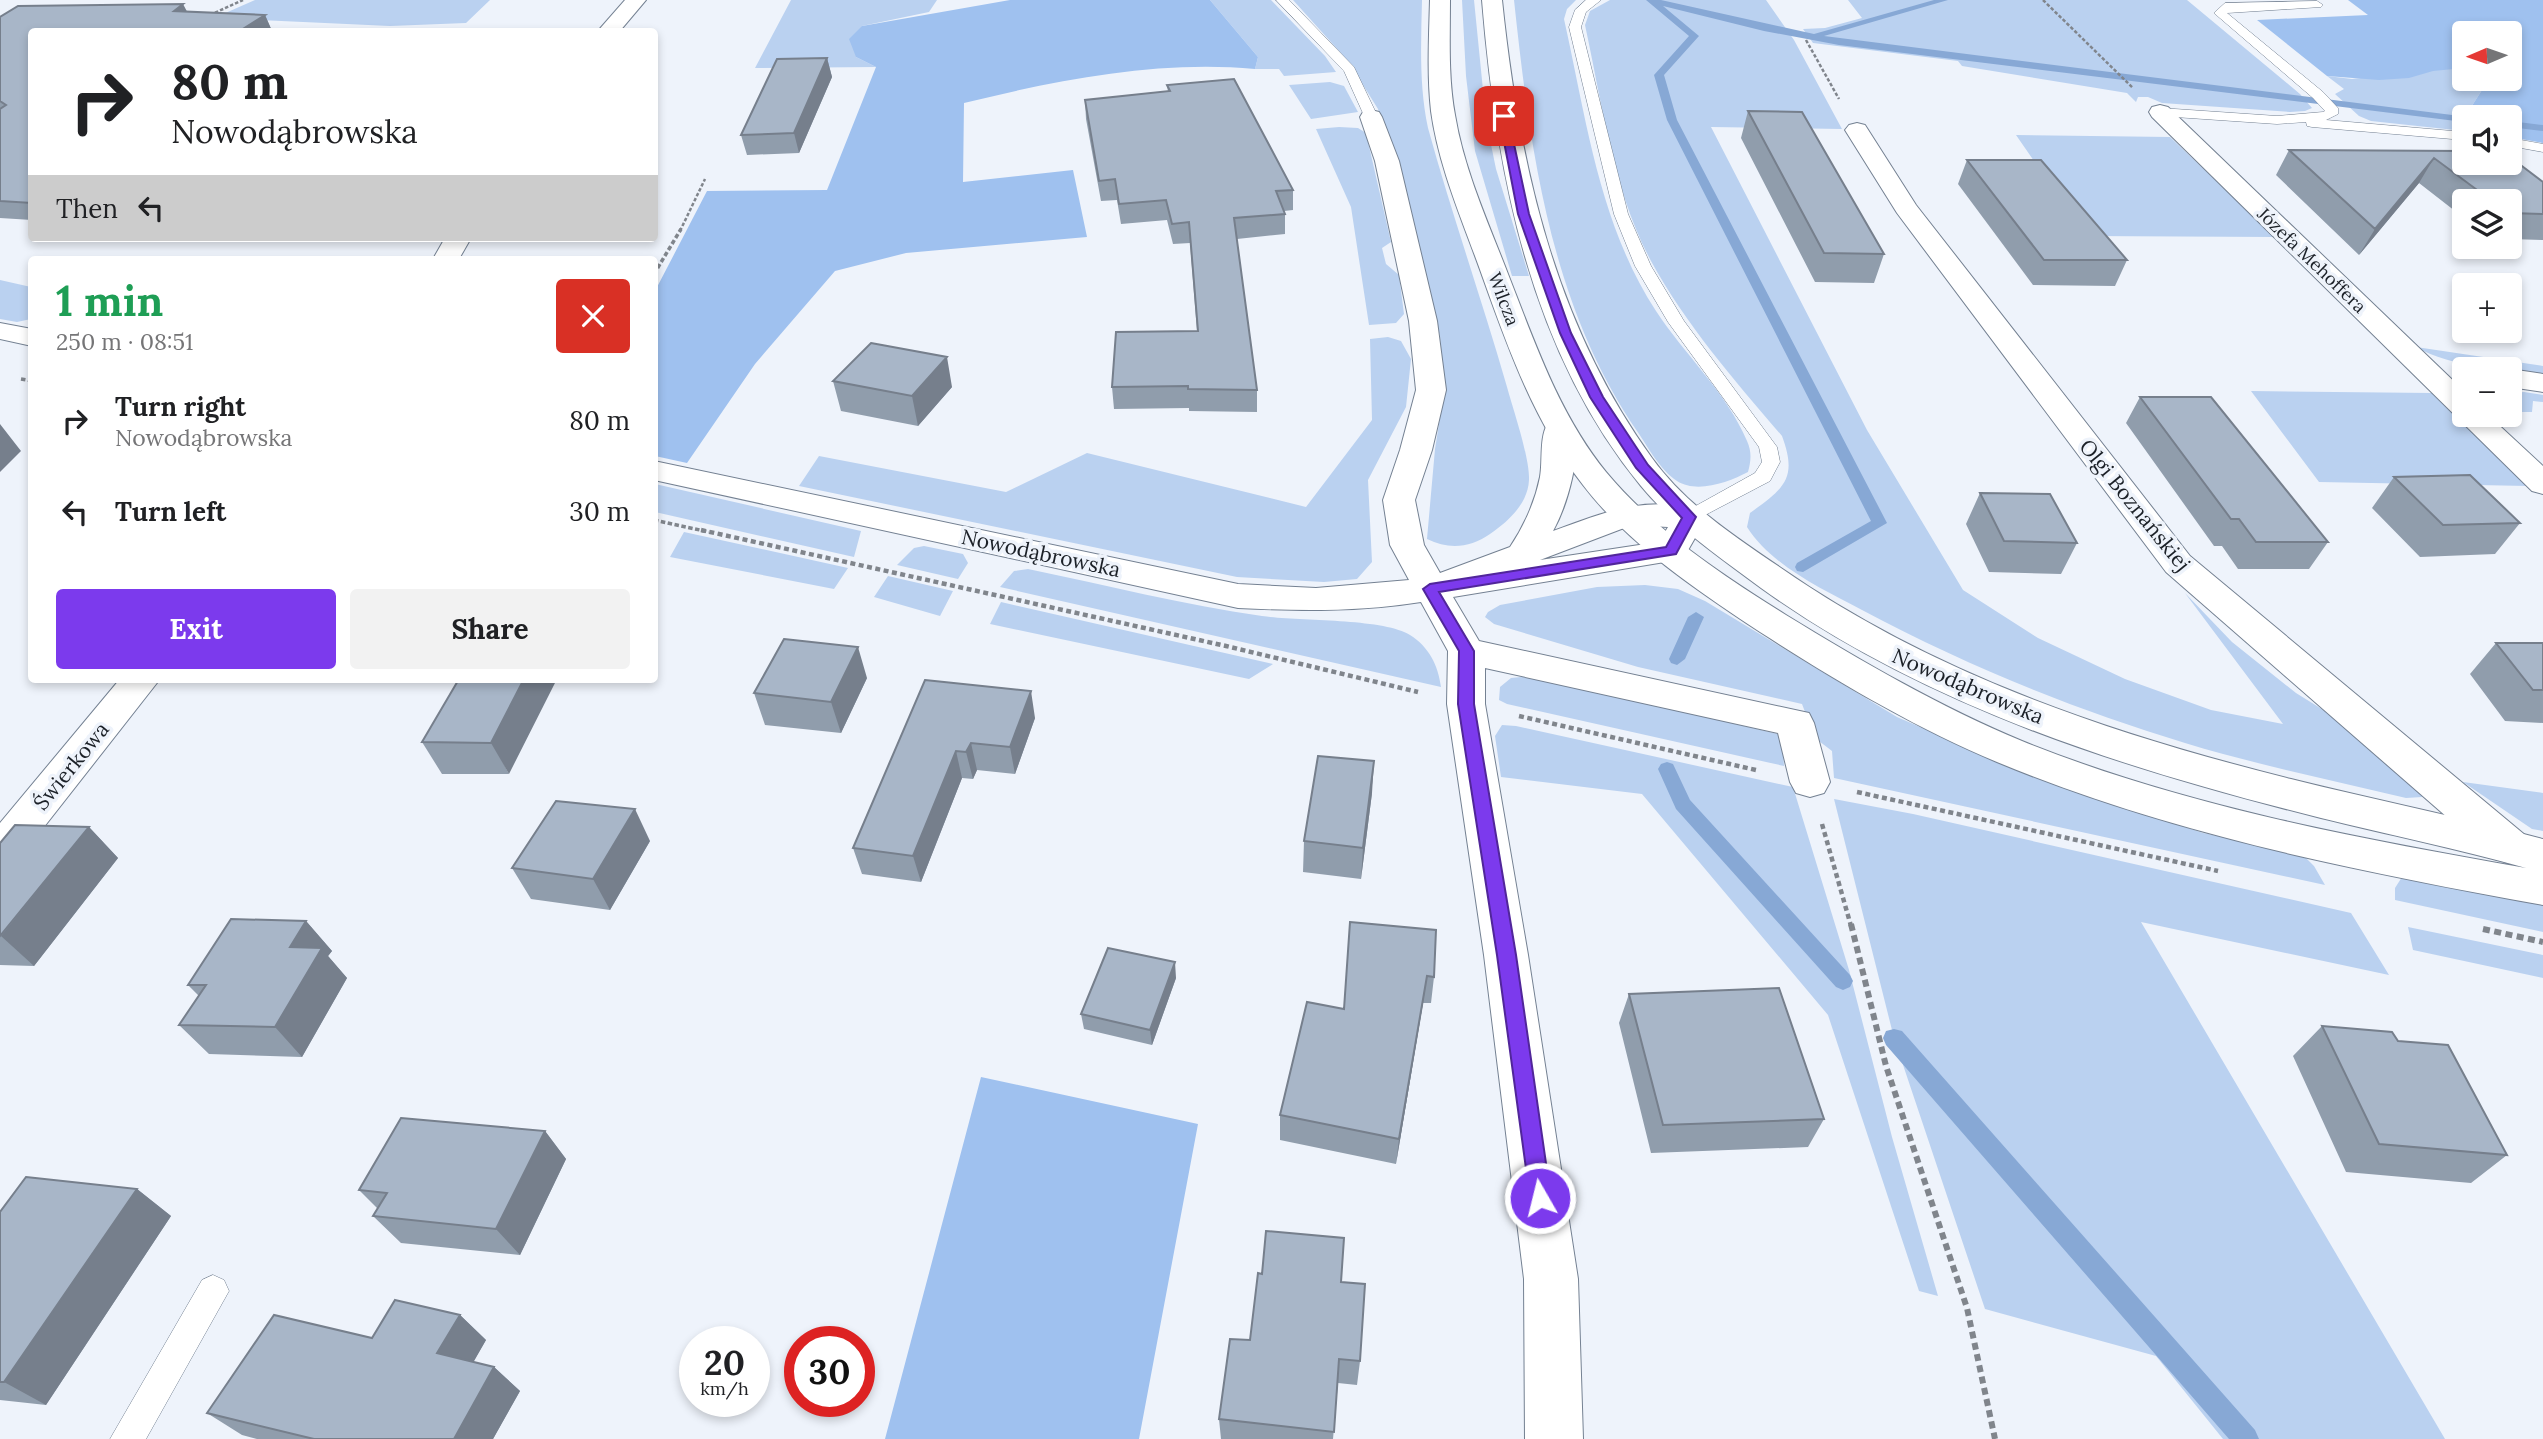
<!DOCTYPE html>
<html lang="en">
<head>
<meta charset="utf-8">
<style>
	body { margin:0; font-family:Lora,serif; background:#f2f2f2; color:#202124; height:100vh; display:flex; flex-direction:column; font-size:26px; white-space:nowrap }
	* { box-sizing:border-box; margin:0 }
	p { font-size:23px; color:#757577 }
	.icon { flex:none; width:38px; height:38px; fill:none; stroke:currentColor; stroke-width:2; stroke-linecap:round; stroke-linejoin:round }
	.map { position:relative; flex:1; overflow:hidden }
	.details { position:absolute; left:28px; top:256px; width:630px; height:427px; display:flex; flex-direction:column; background:#fff; border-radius:7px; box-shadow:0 4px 10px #0003 }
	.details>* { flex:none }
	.hud { position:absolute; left:28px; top:28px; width:630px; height:214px; border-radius:7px; box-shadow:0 4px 10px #0003; background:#fff; color:#202124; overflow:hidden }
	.needle { width:46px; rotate:268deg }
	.buttons { position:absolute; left:2452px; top:21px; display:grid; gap:14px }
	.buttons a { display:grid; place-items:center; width:70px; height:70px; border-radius:7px; background:#fff; box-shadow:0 4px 10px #0003; font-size:35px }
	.speed { position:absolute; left:679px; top:1326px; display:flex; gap:14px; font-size:35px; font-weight:700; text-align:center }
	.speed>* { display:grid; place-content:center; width:91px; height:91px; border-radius:50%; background:#fff; box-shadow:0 4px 10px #0003; line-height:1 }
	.speed small { font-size:18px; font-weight:400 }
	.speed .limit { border:10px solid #d22; background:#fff; color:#111 }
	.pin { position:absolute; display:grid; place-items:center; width:60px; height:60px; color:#fff; margin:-30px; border-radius:14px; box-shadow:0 4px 10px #0006 }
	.me { position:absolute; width:77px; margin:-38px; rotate:352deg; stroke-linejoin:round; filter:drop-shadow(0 0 5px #0008) }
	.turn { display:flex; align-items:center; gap:24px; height:147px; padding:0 28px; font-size:32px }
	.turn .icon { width:91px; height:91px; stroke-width:2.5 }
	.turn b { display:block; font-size:49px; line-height:60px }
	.then { display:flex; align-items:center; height:66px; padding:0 28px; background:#0003; gap:14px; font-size:26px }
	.round { display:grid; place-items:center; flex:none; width:74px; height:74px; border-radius:7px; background:#f2f2f2 }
	.head { display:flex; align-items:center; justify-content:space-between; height:119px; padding:0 28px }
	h1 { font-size:42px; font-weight:700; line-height:52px; color:#1e9e55 }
	.primary-button { display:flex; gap:14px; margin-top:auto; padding:14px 28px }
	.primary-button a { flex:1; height:80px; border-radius:7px; background:#7c3aed; color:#fff; font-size:28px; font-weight:700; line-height:80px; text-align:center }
	.primary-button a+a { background:#f2f2f2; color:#202124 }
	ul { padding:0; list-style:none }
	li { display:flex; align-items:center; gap:21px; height:91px; padding:0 28px }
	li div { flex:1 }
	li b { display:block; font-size:26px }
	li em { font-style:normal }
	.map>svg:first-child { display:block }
</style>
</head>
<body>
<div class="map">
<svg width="2543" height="1439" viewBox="0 0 2543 1439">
	<rect width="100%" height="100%" fill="#eef3fb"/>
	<path fill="#bad1f0" d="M255,0H490L466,23L390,26L214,18Z
		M791,0H937L929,12L862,26L856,57L876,67L755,68Z
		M1210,0H1271L1325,56L1336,72L1284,76L1279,69H1255L1258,57Z
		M1293,0H1422C1421,43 1419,86 1428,128C1452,215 1482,300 1507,387C1513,409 1530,458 1529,480C1528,503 1509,521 1490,534C1470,548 1449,550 1427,539L1435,449L1443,399L1440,336L1378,109L1348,61Z
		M1462,0H1474L1486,120L1496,169L1529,276H1512L1475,151L1466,76Z
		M1514,0H1576L1567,9L1564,19C1586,117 1599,224 1656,311C1684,354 1727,393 1747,441C1752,452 1751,461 1748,472C1729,482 1697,494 1677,481C1660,470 1648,447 1637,431C1550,304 1530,149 1514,0Z
		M1610,0H1766L1794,40L1842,129L1711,127L1867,430L1963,590L2038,638L2125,679L2211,710L2283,724L2185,593L2232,642L2296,693L2370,739L2420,787L2422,797L2406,798C2332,780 2257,765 2185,743C2073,709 1965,665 1862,610C1822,589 1772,566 1747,527L1750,513C1784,488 1798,479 1782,436C1735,381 1686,325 1651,261C1613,190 1602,103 1585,25L1590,11Z
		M1848,0H2187L2300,94L2312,108L2305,111L2290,112L2162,103L2148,97H2138L2136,102L2127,93L1962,66L1958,61L1813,43L1803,29L1825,28L1862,18Z
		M2453,68H2464V79H2489L2468,112L2467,117H2464V131L2371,121L2359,116L2335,94L2344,89L2327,76L2352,79Z
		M1330,82L1344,86L1358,112L1311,119L1289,85Z
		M1339,127L1358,128L1366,133L1391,242L1382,248L1386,264L1399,275L1404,314L1396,323L1369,325L1351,207L1316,129Z
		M2016,135L2170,137L2275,237L2086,236Z
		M0,280L31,287V319L17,322L0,319Z
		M1388,337L1401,341L1411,359L1406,407L1368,480L1372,562L1357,579L1324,582L1237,577L799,486L819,456L1006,492L1087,453L1306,507L1372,420L1370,339Z
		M2416,347L2543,366V375C2502,369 2453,368 2416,347Z
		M2251,391L2432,393L2529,486L2319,482Z
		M2524,392L2543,395V402L2533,401L2532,412H2510V393Z
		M655,484L861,531L854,557L655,512Z
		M684,532L848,568L834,589L670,557Z
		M924,546L963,554L968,563L958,579L897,565L914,548Z
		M1028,569C1106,585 1184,605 1262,616C1296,621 1384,618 1410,635C1429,647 1438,665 1441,687L1000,587L1014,571Z
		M888,576L953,591L940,616L874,597Z
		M1645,585L1678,589L1705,601L1897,717L2013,767L2135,810L2203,833L2301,853L2314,866L2325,885L1834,778L1832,751L1815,738L1802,704L1638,667L1494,624L1485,617L1488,612L1500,605L1597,587Z
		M1001,602L1273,664L1249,679L990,624Z
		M1531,676L1782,735L1784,766L1507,704L1499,700L1500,687L1511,678Z
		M1502,725L1516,726L1793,787L1849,970L1892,1137L1938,1296L1919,1291L1828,1015L1642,794L1501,777L1495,736Z
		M2463,782L2543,793V831L2532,829Z
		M1834,799L1913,814L2351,913L2389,975L2141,922L2445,1439H2223L2156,1356L1985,1309L1894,1038Z
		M2402,877L2543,903V932L2395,900V888Z
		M2408,927L2543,955V978L2413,950Z"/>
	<path fill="#9fc1ef" d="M1010,0H1210L1258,57L1255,69C1158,60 1058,80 964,103L963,182L1073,170L1087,237L906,253L835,271L755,364L687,463L655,456V291L707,191L827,190L876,67L856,57L849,39L862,26Z
		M2348,0H2543V143L2510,137V117H2467L2468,112L2489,79H2510V33H2464V68L2433,71L2409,78L2379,80L2327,76L2257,20L2368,15Z
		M981,1077L1198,1124L1139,1439H885Z"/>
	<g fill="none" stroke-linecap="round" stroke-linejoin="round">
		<path fill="#87a8d5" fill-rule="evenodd" d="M1646,0H1661L1814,34L1934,0H1948L1824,36L2468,117H2464V122L1839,45L1764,31L1663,6L1699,36L1664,75L1677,120L1887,523L1803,572L1797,571L1795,567L1797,563L1871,521L1667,120L1654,75L1689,36Z
			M2510,121L2543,125V131L2510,127Z
			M1696,612L1704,617L1685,659L1677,665L1671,663L1669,659L1688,617Z
			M1667,762L1673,764L1690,800L1850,975L1853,981L1850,987L1843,990L1836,987L1676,809L1658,769L1661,764Z
			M1894,1029L1902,1031L2255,1430L2259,1439H2229L1886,1045L1883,1038L1886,1031Z"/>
		<g stroke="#748192" stroke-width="1">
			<path id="service" d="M1276,0H1289L1354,67L1378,117L1376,120H1366L1344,71Z
				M1586,0H1601L1586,12L1581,27L1628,214L1651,266L1684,321L1777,447L1780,462L1770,481L1690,523L1683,521L1680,517L1683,513L1755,473L1762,462L1759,447L1668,322L1635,266L1614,214L1569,27L1575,10Z
				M2317,1L2323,5L2321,7L2227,13L2323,92L2338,108V114L2326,120L2464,132V140L2312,127L2307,126L2306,122L2277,124L2160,116L2153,112L2160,108L2277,116L2323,112L2325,111L2313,98L2214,13L2225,3Z
				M2510,138L2543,144V152L2510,146Z
				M213,1275L224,1280L229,1291L146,1439H110L202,1280Z"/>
		</g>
		<g stroke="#748192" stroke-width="2">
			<path id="minor" d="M625,0H646L619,32H597Z
				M2160,105L2168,107L2464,391V415H2488L2543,466V494L2532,491L2152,117L2149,112L2152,107Z
				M1371,110L1379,112L1382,117L1399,161L1437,321L1446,390L1432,450L1415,500L1424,545L1440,573L1510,547C1524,526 1535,502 1540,477C1543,461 1539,437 1548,423L1559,421L1570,423C1586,446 1566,508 1553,531C1606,512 1644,495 1702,510L1707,517L1683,559L1453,597L1479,641L1809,713L1814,723L1830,782L1824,793L1810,797L1796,793L1790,782L1778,733L1485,668V704L1528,955L1578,1279L1583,1439H1525L1524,1279L1484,955L1447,704L1448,651L1421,602C1359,612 1300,611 1238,608L654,480V461L1238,584L1316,588L1409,580L1390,545L1383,500L1400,450L1416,390L1409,321L1375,161L1360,117L1363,112ZM1632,525L1668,527L1659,542L1540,560Z
				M1857,123L1865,125L1916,205L2190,556L2525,835L2531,847L2525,859L2510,863L2495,859L2166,572L1897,213L1845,130L1849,125Z
				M445,238H471L459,259H433Z
				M0,323L32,329V346L0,339Z
				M2510,369L2543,374V392L2510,387Z
				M120,679H160L15,864L0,868V823Z"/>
		</g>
		<g stroke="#748192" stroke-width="2">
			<path id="tertiary" d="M1430,0H1450C1450,38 1448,77 1455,115C1464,170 1488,222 1508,274C1535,343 1559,414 1606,472C1654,530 1722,575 1786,615C1861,661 1940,707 2022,741C2183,806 2356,838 2526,868C2458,849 2390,835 2321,818C2125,769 1927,707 1761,588C1719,557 1674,526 1641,486C1529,350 1496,170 1482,0H1502C1519,163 1554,323 1652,458C1685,504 1735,537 1781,568C1935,675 2111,734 2291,779C2375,800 2460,817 2543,839V905C2358,871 2172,835 1997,762C1915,728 1835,680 1760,632C1698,591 1629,545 1583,485C1535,423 1509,351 1483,278C1464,224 1439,169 1431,111C1427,75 1429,37 1430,0Z"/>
		</g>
		<path stroke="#80858c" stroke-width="2.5" stroke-dasharray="3.5 2" stroke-linecap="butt" d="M2043,0L2133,88
			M210,15L243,0
			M1806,40L1839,99
			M680,231L705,179"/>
		<path stroke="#80858c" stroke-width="3.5" stroke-dasharray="4.5 2.5" stroke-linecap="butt" d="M654,274L681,229
			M21,379L32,381
			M654,520L709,532"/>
		<path stroke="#80858c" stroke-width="4.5" stroke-dasharray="5 3.5" stroke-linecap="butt" d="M701,530L1226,646L1418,692
			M1519,716L1756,770
			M1857,792L2218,871
			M1822,824L1851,926"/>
		<path stroke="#80858c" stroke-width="6" stroke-dasharray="7 4.5" stroke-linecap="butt" d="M1851,924L1886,1066L1967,1308L1995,1439
			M2483,929L2543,942"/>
		<use href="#service" fill="#fff" fill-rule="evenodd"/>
		<use href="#minor" fill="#fff" fill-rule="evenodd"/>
		<use href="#tertiary" fill="#fff" fill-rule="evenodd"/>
	</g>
	<path fill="#909dac" d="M187,12L265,15L272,31L32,32V220L0,218V17Z
		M827,58L832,77L799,153L747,155L741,135Z
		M1167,85L1293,190V210L1284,211L1285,214V234L1237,239L1257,390V412L1189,411V408L1114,409L1112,387L1197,331L1190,243L1173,244L1167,220L1121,224L1117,200L1101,201L1086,119L1085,100L1168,92Z
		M1748,111L1884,254L1874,283L1815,282L1741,138Z
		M2289,150L2464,151L2543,182V240L2510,239V201H2464V218L2419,183L2359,255L2276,175Z
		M1967,160L2127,260L2115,286L2033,285L1958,184Z
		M833,381L952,387L918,426L841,411Z
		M2140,397L2328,542L2309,569H2238L2222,546H2214L2126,423Z
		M2394,477L2520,523L2495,554L2420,557L2372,508Z
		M1980,493L2077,543L2061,574L1989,572L1966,524Z
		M2496,643H2543V723L2505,721L2470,674Z
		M867,678L841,733L765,725L754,693Z
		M459,679L509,774H442L422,742Z
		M925,680L1035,718L1015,774L977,770L973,779L962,778L921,882L862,874L853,848Z
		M1372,793L1361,879L1303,872L1304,841Z
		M89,827L118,858L34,966L0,965V843Z
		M650,841L610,910L531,899L512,868Z
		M306,921L332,951L328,956L347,978L302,1057L209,1054L179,1025L199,996L188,985Z
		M1350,922L1434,977L1431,1003H1423L1396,1164L1280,1140V1115L1344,1009Z
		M1176,978L1152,1045L1084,1029L1081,1014Z
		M1629,994L1824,1119L1808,1147L1651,1153L1619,1023Z
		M2322,1026L2507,1155L2471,1183L2346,1172L2293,1056Z
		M545,1131L566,1159L520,1255L401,1243L373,1216L378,1209L359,1190Z
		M137,1189L171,1216L46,1405L0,1400V1212Z
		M1341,1282L1360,1361L1357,1385L1338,1383L1333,1439H1221L1219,1419L1250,1340Z
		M460,1315L486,1340L473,1362L494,1367L520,1391L493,1439H257L242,1435L207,1413L372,1338Z"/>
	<path fill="#767f8c" d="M183,4L191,19L174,11Z
		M265,15L272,31L271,32H238Z
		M827,58L832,77L799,153L794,133Z
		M2434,158L2419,183L2359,255L2375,229Z
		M947,357L952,387L918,426L912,396Z
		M0,424L21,451L0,472Z
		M858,647L867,678L841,733L831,702Z
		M524,679H557L509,774L491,743Z
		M1031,691L1035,718L1015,774L1010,747Z
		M971,743L977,770L973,779L966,752Z
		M956,751L962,778L921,882L913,856Z
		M1374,761L1372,793L1361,879L1363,848Z
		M635,809L650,841L610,910L593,879Z
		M89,827L118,858L34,966L1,936Z
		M306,921L332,951L328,956L347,978L302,1057L275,1027L290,947Z
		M1175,962L1176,978L1152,1045L1150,1030Z
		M1427,976L1423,1003L1396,1164L1399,1139Z
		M545,1131L566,1159L520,1255L496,1229Z
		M137,1189L171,1216L46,1405L4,1382Z
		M460,1315L486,1340L465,1377L437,1353Z
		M494,1367L520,1391L493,1439H454Z"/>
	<path fill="#a8b6c8" stroke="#767f8c" stroke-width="2" d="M183,4L174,11L265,15L238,32H32V203L0,201V109L6,105L0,101V17L18,6Z
		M827,58L794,133L741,135L777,59Z
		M1234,79L1293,190L1276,191L1285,214L1234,218L1257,390L1188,389V386L1112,387L1116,332L1198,331L1189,222L1172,224L1166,200L1119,204L1115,179L1099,181L1085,100L1170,91L1167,85Z
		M1748,111L1802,112L1884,254L1824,253Z
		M2289,150L2464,151V163H2510V157L2543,182V214L2510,213V201H2492L2434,158L2375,229Z
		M1967,160H2041L2127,260H2044Z
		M871,343L947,357L912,396L833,381Z
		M2140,397H2211L2328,542H2256L2239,519H2231Z
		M2470,475L2520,523L2443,525L2394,477Z
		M1980,493L2050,494L2077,543L2004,541Z
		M784,639L858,647L831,702L754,693Z
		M2496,643H2543V690H2533Z
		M459,679H524L491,743L422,742Z
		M925,680L1031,691L1010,747L971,743L966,752L956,751L913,856L853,848Z
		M1318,756L1374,761L1363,848L1304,841Z
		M556,801L635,809L593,879L512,868Z
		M15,825L89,827L0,936V843Z
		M231,919L306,921L290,947L322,948L275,1027L179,1025L206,985H188Z
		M1350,922L1436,930L1434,977L1427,976L1399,1139L1280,1115L1307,1002L1344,1009Z
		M1108,948L1175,962L1150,1030L1081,1014Z
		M1779,988L1824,1119L1663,1125L1629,994Z
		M2322,1026L2392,1032L2398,1041L2448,1045L2507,1155L2379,1144Z
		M401,1118L545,1131L496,1229L373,1216L387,1193L359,1190Z
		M26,1177L137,1189L4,1382H0V1212Z
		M1266,1231L1344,1238L1341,1282L1365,1284L1360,1361L1339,1359L1334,1432L1219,1419L1230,1339L1250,1340L1258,1273L1262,1274Z
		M395,1300L460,1315L437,1353L494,1367L454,1439H314L207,1413L274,1315L372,1338Z"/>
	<path fill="#7c3aed" stroke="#51269a" stroke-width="2" d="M1504,113L1508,116L1529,214L1571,333L1603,397L1648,465L1696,517L1676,554L1439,592L1474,651V704L1516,955L1551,1198L1548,1205L1540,1208L1533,1205L1530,1198L1497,955L1458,704L1459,651L1423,589L1430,584L1666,547L1682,518L1636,468L1590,397L1560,333L1518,214L1499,116Z"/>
	<g text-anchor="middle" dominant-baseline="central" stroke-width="7" stroke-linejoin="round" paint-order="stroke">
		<g font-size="18" fill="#1b2027" stroke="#eef3fb">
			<text transform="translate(2312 260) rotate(44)">Józefa Mehoffera</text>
			<text transform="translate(1504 299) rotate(69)">Wilcza</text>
		</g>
		<g font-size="21" fill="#1b2027" stroke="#eef3fb">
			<text transform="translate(2135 505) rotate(51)">Olgi Boznańskiej</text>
			<text transform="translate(1041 553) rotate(12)">Nowodąbrowska</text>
			<text transform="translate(1968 686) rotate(23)">Nowodąbrowska</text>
			<text transform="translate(71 766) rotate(-51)">Świerkowa</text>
		</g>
	</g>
</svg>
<div class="buttons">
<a><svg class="needle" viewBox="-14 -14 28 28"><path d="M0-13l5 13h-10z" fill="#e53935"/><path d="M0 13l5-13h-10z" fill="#757577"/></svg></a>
<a><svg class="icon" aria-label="sound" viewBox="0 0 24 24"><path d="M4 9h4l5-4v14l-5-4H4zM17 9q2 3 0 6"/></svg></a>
<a><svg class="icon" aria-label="layers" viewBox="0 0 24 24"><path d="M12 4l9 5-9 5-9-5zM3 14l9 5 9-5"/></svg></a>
<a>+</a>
<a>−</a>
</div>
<div class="speed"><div>20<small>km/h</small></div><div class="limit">30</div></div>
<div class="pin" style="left:1504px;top:116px;background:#d93025"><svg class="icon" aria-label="arrive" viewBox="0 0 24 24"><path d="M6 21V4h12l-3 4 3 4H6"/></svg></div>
<svg class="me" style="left:1540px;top:1198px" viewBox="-20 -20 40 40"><circle r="17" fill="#7c3aed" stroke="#fff" stroke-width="3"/><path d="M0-11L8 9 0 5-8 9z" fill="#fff"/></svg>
<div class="hud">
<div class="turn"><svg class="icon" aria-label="right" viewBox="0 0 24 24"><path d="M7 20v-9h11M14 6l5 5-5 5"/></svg><div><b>80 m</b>Nowodąbrowska</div></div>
<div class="then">Then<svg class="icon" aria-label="left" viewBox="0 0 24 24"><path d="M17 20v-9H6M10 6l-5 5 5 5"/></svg></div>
</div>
<section class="details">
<div class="head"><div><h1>1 min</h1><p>250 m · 08:51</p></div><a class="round" style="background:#d93025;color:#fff"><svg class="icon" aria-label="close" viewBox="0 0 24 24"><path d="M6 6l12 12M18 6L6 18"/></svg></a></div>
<ul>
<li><svg class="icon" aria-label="right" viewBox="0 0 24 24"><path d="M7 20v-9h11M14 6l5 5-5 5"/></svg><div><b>Turn right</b><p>Nowodąbrowska</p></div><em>80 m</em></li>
<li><svg class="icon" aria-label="left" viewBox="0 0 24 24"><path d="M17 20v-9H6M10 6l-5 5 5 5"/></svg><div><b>Turn left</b></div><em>30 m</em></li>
</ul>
<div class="primary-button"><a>Exit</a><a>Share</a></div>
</section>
</div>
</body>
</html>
